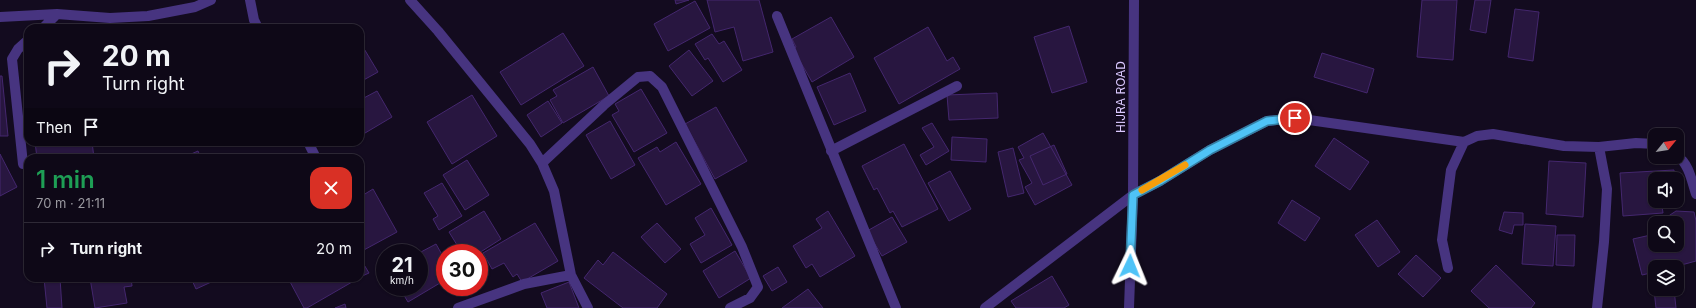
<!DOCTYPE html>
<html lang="en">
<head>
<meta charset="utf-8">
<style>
	body { margin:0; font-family:Inter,sans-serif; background:#171120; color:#f1f3f6; height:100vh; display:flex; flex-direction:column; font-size:15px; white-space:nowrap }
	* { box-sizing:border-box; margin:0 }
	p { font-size:13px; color:#9b9aa1 }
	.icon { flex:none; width:22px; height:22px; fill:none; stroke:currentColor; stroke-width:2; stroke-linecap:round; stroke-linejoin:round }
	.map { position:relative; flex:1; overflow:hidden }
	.side { position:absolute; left:24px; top:154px; width:340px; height:128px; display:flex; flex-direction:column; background:#0e0817; border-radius:12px; box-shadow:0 1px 3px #0004,0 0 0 1px #2e2936 }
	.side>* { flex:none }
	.banner { position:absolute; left:24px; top:24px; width:340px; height:122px; border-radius:12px; box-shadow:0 1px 3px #0004,0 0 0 1px #2e2936; background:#0e0817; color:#f1f3f6; overflow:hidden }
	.needle { width:26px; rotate:60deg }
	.fabs { position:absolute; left:1648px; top:128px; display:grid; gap:8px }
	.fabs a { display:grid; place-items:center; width:36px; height:36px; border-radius:8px; background:#0e0817; box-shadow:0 1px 3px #0004,0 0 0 1px #2e2936; font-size:20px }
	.speed { position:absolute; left:376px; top:244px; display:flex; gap:8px; font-size:20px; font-weight:700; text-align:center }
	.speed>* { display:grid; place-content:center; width:52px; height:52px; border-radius:50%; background:#0e0817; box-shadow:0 1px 3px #0004,0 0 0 1px #2e2936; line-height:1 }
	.speed small { font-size:10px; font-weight:400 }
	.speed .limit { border:6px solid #d22; background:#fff; color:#111 }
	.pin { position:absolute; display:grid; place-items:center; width:34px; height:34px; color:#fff; margin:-17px; border:2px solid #fff; border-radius:50%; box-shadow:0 1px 4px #0007 }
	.me { position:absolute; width:44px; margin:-22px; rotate:2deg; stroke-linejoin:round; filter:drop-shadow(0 0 3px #0008) }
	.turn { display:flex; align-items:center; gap:14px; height:84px; padding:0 12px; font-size:18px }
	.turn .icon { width:52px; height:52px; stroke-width:2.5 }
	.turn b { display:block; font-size:28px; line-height:34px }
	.then { display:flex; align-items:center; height:38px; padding:0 12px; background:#0003; gap:8px; font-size:15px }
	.round { display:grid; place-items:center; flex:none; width:42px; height:42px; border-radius:12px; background:#171120 }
	.overview { display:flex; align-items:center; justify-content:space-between; height:68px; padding:0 12px }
	h1 { font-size:24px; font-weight:600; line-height:30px; color:#1e9e55 }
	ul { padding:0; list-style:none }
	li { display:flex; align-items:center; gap:12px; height:52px; padding:0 12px; border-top:1px solid #2e2936 }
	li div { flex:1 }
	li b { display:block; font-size:15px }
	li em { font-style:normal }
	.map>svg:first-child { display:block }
</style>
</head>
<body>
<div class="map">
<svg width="1696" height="308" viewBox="0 0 1696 308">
	<rect width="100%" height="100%" fill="#130b1f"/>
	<path fill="#281640" stroke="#44276e" d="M675,0H689L676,4Z
		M707,0H759L773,52L743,61L734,27L715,32Z
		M1422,0H1457L1453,60L1417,57Z
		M1475,0H1491L1486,33L1470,30Z
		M695,1L710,28L668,51L654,24Z
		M1515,9L1539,12L1533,61L1508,57Z
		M831,17L854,57L812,82L793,49L796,47L792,39Z
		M1069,26L1087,82L1052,93L1034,37Z
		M928,27L947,61L953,57L960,69L899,104L874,58Z
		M563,33L584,66L521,105L500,72Z
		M712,34L719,44L724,41L742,70L723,82L708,58L705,60L695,44Z
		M360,42L378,72L360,82Z
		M689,50L713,81L692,96L669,66Z
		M1322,53L1374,69L1367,93L1314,77Z
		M593,67L609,96L563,123L550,100L557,96L553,90Z
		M850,73L866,111L834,125L817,87Z
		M0,76H2L8,136H0Z
		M641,89L667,133L634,152L612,115L619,111L615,104Z
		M377,91L392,117L360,136V100Z
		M997,93L998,118L949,120L947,95Z
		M472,95L497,136L452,164L427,122Z
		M548,101L562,123L541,137L527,115Z
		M716,107L747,161L715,179L685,124Z
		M610,121L635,165L611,179L586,135Z
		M932,123L949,151L926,165L920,155L934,147L922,128Z
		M1043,133L1072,185L1035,205L1025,187L1032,183L1019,160L1024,158L1018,147Z
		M952,137L987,139L986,162L951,160Z
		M1334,138L1369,162L1350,190L1315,166Z
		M35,142H92L94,158H37Z
		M676,142L701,184L666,205L638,158L657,147L660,152Z
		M904,144L938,209L902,227L893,211L890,213L877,188L874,190L862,166Z
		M1054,145L1067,174L1043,185L1030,156Z
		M1013,148L1024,193L1008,197L998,152Z
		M198,151L201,158H182Z
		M0,154L17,187L0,196Z
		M467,160L489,195L465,210L443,175Z
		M1549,161L1586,163L1583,217L1546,214Z
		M1674,170V179H1655V201H1676V205L1662,206L1663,213L1623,216L1620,173Z
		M950,171L971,209L949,221L928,183Z
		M442,183L462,216L439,230L433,219L438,216L424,193Z
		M373,189L397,232L362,251L360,247V197Z
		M1292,200L1320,218L1305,241L1278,223Z
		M711,208L732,245L701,263L690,244L705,235L695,218Z
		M484,211L501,239L479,253H462L449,232Z
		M828,211L855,256L820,277L812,264L806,268L793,246L822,228L816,219Z
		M1676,211L1694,212L1696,221V261L1674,267H1655V272L1642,275L1633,239L1655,234V245H1677V223H1665L1664,219Z
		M1504,212L1523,213V225H1514L1512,234L1499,230Z
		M892,217L907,242L882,256L867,231Z
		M1377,220L1400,252L1378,267L1355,235Z
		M535,223L558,261L522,282L517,274L513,277L504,263L492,269L483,253Z
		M657,223L681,249L665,263L641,237Z
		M1525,224L1556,226L1553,266L1522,264Z
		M1557,235H1575L1574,266L1556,265Z
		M436,244L445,260V280L408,302L399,287H419V253Z
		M735,251L751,278L719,298L703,271Z
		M613,252L667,294L657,308H623L584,278L598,260L603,265Z
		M1416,255L1441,278L1423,297L1398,274Z
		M360,258L369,273L360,277Z
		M1496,265L1535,303L1531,308H1489L1471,291Z
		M778,267L787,282L772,291L763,276Z
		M1052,276L1069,305L1064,308H1016L1011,301Z
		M44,278H60L62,308H47Z
		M90,278H131L132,286L124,287L127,303L95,308Z
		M191,278H220L196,289Z
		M288,278H359L307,308H304Z
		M1653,281H1655V289H1674L1676,308H1656Z
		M569,282L579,308H547L541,293Z
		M808,289L823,308H782Z
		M345,304L346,308H335Z"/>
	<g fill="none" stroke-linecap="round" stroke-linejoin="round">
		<path stroke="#473480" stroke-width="10" d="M250,0L254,20L258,28
			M410,0L438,31L530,144L542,163L554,191L571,275L588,308
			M777,16L896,308
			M0,17L57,14L110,18L148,16L195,7L211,0
			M43,28L57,14
			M308,142L316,158
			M831,151L957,86
			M1677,156C1689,163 1692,182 1696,194
			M542,163L604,105L638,77L650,76L662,87L742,247L758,287L750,298L730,308
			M23,164L12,59L18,49L28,40
			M1448,268L1442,240L1451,170L1464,142L1477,136L1493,134L1564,146L1599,147L1636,143L1655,144
			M458,308L524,284L571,275
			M985,308L1133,195L1160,181L1210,150L1267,121L1295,118L1464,142
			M1129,308L1133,195L1134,0
			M1597,308L1604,242L1607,189L1599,147"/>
	</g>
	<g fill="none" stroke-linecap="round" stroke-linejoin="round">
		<g stroke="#337fa1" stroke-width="10">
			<path id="route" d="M1130,266L1133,195L1160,181L1210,150L1267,121L1295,118"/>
		</g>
		<use href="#route" stroke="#4fc3f7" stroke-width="7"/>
		<path stroke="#f59e0b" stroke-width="7" d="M1142,190L1185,165"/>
	</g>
	<g text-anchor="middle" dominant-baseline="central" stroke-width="3" stroke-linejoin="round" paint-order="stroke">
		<g font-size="12" fill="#dbc9ff" stroke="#130b1f">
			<text transform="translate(1120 97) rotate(-90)">HIJRA ROAD</text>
		</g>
	</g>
</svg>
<div class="fabs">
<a><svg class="needle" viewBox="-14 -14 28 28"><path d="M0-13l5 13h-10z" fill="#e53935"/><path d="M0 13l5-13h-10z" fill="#9b9aa1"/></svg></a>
<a><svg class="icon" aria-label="sound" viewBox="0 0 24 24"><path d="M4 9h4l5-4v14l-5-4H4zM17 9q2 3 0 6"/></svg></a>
<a><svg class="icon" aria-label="search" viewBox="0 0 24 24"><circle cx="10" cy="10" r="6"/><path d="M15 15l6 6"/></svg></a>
<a><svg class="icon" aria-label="layers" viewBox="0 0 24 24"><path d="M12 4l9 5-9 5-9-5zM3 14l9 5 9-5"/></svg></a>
</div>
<div class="speed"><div>21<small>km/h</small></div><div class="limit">30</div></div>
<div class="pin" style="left:1295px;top:118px;background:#d93025"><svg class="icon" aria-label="arrive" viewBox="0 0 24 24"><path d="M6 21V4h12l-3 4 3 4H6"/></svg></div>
<svg class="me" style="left:1130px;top:266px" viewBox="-20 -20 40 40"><path d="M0-17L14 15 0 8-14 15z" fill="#4fc3f7" stroke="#fff" stroke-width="4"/></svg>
<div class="banner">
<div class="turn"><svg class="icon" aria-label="right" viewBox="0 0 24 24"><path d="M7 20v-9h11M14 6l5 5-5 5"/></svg><div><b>20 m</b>Turn right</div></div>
<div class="then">Then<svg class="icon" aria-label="arrive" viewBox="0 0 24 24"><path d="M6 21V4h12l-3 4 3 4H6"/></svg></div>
</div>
<section class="side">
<div class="overview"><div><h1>1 min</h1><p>70 m · 21:11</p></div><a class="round" style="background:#d93025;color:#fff"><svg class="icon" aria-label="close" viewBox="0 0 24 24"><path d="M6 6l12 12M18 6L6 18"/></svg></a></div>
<ul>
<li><svg class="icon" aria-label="right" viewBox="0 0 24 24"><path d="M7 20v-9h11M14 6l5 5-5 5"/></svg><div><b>Turn right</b></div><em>20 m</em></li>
</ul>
</section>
</div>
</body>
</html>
